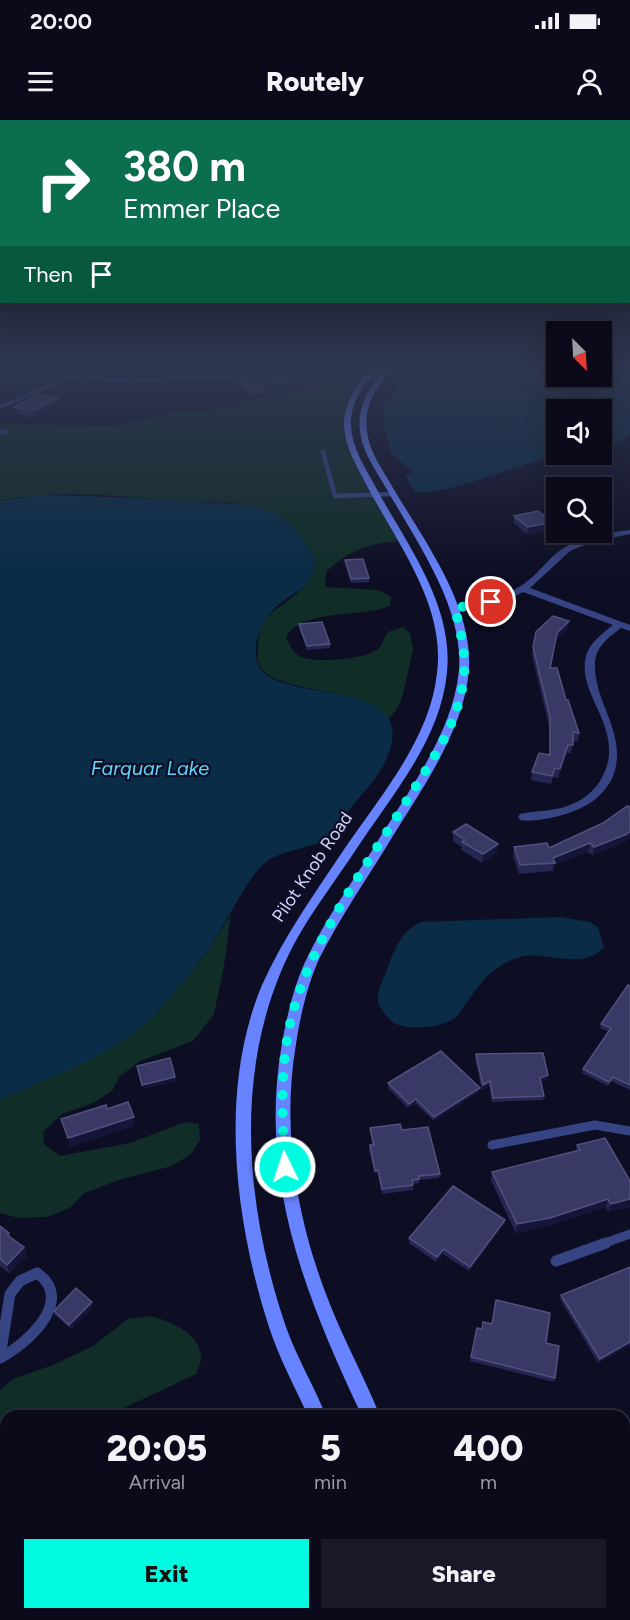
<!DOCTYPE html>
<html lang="en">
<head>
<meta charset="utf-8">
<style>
	body { margin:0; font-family:Figtree,sans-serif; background:#181828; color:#f1f3f6; height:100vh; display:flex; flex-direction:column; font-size:22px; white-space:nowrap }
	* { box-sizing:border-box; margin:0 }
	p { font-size:20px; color:#999aa3 }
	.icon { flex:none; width:33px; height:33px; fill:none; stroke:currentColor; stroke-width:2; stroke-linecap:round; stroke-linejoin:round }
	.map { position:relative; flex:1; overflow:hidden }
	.drawer { position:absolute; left:0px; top:1290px; width:630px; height:210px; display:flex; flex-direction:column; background:#0a0a1b; border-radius:18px 18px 0 0; box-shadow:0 6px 24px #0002,0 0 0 2px #2a2b3a }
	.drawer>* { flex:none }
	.guide { position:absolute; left:0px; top:0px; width:630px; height:183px; box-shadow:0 6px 24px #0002,0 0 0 2px #2a2b3a; background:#0b6e4f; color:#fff; overflow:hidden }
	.needle { width:39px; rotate:156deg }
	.buttons { position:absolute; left:546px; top:201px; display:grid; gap:12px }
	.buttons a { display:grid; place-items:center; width:66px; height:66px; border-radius:0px; background:#0a0a1b; box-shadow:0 6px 24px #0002,0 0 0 2px #2a2b3a; font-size:30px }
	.pin { position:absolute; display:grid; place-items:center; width:51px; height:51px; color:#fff; margin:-26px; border:3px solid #fff; border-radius:50%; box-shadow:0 2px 6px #0007 }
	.me { position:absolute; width:66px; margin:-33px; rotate:356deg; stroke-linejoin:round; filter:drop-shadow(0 0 4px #0008) }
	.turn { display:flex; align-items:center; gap:21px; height:126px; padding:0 24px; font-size:27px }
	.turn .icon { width:78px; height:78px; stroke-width:2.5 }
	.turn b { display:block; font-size:42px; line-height:51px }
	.then { display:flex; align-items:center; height:57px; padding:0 24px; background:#0003; gap:12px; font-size:22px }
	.eta { display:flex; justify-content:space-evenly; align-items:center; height:102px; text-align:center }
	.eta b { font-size:36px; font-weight:800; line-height:42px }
	.cta { display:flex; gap:12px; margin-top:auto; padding:12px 24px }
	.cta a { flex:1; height:69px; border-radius:0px; background:#00fbe0; color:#111; font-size:24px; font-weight:800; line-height:69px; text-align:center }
	.cta a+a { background:#181828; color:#f1f3f6 }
	.status { display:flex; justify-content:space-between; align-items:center; height:42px; padding:0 30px; background:#0a0a1b; direction:ltr }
	.status svg { height:16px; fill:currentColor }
	header { display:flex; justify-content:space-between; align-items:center; height:78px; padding:0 24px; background:#0a0a1b; font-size:27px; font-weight:800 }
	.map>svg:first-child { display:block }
</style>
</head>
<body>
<div class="status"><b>20:00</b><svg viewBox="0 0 49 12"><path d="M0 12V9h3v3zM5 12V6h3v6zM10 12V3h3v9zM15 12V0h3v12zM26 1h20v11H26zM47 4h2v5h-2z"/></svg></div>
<header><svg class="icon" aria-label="menu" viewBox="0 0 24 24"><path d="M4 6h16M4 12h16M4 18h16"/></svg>Routely<svg class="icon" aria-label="person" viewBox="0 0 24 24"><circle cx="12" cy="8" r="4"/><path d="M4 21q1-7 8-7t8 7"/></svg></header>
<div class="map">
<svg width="630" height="1500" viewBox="0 0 630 1500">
	<rect width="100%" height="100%" fill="#0d0e24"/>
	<path fill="#102e27" d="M366,258L350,285V321L400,421C369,423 349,430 326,452L325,467L378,470L391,477L390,486C362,498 299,488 286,518C289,523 292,530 296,534C308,545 368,540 379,528C383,524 384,517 388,512L403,507L410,513L413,530L402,578L396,590L388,599C367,564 268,576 258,542C257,538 258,532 258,528C257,490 285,489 304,466C310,459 312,448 316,441C305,424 292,401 274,393C248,381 212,382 183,381C125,377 57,368 0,381V304L112,306L185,291L241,288L238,281L273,277L310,267Z
		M231,794L224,846L214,894L193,921L140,941L119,957L112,971L93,983L62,994L43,1012L44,1024L60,1036L130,1023L185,1002L199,1004L200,1020L191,1034L172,1046L118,1060L83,1074L71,1087L47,1097L19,1098L0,1093V980L80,943L112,926L145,904L208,831Z
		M150,1196C170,1201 203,1214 201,1240C200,1244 197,1250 196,1254L107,1296H6V1319L0,1318V1270L13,1259L53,1245L93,1226L128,1199Z
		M142,1494H439L442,1500H124Z"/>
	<path fill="#0a2c46" d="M556,250V256H602V251H630V315L624,320L602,329V290H556V334L572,335C560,336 547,337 536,341C511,348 434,379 414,371L405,355L414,352L392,335L385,311L383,288L397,267L413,251Z
		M40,375C94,376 148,378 201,382C227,384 260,382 282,397C297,407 306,426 316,440C314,448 312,455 308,462C302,470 291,475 283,481C265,495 252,517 257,541C269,591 436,547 382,648C375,661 363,672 354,684C345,695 338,706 330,718C312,728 282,730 266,742C246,758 224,808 208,830C193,851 164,886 146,903C110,936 44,960 0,980V381Z
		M561,797L590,802L598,807L604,827C581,853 545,828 517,838C492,847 481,862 467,882C464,886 460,894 456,897C442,908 410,911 394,903C390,901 385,894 382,890C373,879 381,864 386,852C395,830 399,812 421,802Z"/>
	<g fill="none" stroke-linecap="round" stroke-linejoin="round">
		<path stroke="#374484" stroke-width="4.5" d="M0,312H5
			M323,332L335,376L393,374"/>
		<path stroke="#374484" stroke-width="9" d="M492,1025L595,1005L630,1011
			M602,1124L630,1114"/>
		<path stroke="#374484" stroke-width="11" d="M556,1141L606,1123
			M0,1237L10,1174L20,1161L37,1153C76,1180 27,1224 0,1238
			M624,1468L630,1465"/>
		<path fill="#374484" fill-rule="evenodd" d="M65,250H76L109,258L133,259L255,252L258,254L255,256L133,263L109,262L80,256L0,289V285L74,254Z
			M275,251L325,252L379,257L382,259L379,261L325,256L273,254V252Z
			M630,410V414L592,422L570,431L530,468L630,505V511L621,508C609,517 595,527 595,544C594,585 630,615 612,659C605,671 596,681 583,687C568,695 536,703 520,700L518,697L520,694C536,690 554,692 570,685C586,679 599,667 605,651C623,606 576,574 586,536C590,522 603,513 613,505L523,472C503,483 478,487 455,491L450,488L455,485C481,481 508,477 529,460C542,449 552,434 567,426C586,415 609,413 630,410Z"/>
		<path fill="#374484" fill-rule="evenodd" d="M630,1326V1344L624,1346V1328Z
			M127,1494H162L160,1500H125Z"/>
		<path fill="#6783ff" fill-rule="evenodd" d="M370,250H377C362,267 350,283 351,306C352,327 364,346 374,364C404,421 454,483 447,552C441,619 392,675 357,728C336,760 312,791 294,824C232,942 244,1084 286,1207C297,1238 314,1266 326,1296H308C295,1267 279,1238 269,1207C235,1102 218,970 262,865C284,816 315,773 345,728C381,675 430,619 437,553C446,484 396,422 366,364C357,346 345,327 344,306C344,284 355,266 370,250Z
			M385,250H392C375,268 364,286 367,311C369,332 383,350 393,368C424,420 473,486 469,549C464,614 417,675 385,729C363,764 339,800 320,837C308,862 300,897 296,924C281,1013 297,1103 331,1187C346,1224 365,1259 380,1296H362C305,1175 258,1060 282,923C287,896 295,861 308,836C326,799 351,764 373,729C405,675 453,615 459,550C464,487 416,421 386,368C376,350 362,332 360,311C357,288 368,267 385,250Z
			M398,1494H418L420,1500H400Z
			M459,1494H480L482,1500H461Z"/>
	</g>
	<path fill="#262652" d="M240,254L294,261V267L265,270V274L246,275L240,260Z
		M58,279L59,286L33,298L15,293L14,287Z
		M514,396L552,410L527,414L514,403Z
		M345,440L369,458V462L351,463L345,444Z
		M299,504L330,524V528L307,530L299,508Z
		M568,509L556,520L551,548L566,580L579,613L578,621H573L571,633H567L558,658L553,657L551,664L531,660L532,652L549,635V606L532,535L533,527Z
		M603,703L625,722L593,735L588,732L554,745L553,751L519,754L513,736L514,727L549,728Z
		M453,712L497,732L482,743L461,730L462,727L453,721Z
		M630,866V970L611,961L608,966L582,953L583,949L609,912L600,908L601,904Z
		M476,934L548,955L547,959L541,962L544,976L543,980L492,982L489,966L482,970L475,939Z
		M388,963L479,972L434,1001L416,984L408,988L388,968Z
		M370,1008L402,1010L440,1054L439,1058L419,1060V1063L413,1064V1070L382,1074L378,1054L375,1055L369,1030L370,1025H372L370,1012Z
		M577,1025L630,1061V1087L608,1092L606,1087L548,1106L516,1113L491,1061L492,1052L575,1032Z
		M505,1100L504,1104L469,1151L443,1134L436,1142L409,1123V1118Z
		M0,1106L9,1113L11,1117L24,1127L27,1136L9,1153L0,1146Z
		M630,1147V1228L629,1226L598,1243L560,1179L561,1175Z
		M93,1187L71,1209L55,1195L54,1191Z
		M477,1208L546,1223L555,1258L554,1262L470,1241Z"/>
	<path fill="#141538" d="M294,261V267L265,270L264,263Z
		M58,279L59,286L33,298L32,291Z
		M610,387V390L602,392V388Z
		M552,402V410L527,414L528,407Z
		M569,501L568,509L556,520L557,513Z
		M568,625L567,633L558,658L560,649Z
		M630,711V718L625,722L593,735L594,727Z
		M590,723L588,732L554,745L555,743L553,738Z
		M498,724L497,732L482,743L483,734Z
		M548,955L547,959L539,963L540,958Z
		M175,957L176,962L143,969L142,965Z
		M490,961L489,966L482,970L483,965Z
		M480,968L479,972L434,1001V997Z
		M416,979V984L408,988L409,984Z
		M134,997L135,1006L70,1027L68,1018Z
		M378,1050V1054L375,1055V1051Z
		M608,1079L606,1087L548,1106L516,1113L517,1104Z
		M630,1079V1087L608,1092L611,1084Z
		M505,1100L504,1104L469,1151L470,1147Z
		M24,1127L27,1136L9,1153L7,1145Z
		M444,1129L443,1134L436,1142L437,1137Z
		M92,1182L93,1187L71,1209L69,1205Z
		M630,1222L629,1226L598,1243L600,1239Z"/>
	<path fill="#383965" stroke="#50517d" stroke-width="1.5" d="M288,251L294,261L264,263L265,268L246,269L240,254Z
		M40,274L58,279L32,291L14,287Z
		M602,382L610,387L602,388Z
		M538,391L552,402L528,407L514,396Z
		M363,439L369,458L351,459L345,440Z
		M553,496L569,501L557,513L550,548H557L566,580H568L579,613L573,612V625H568L560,649L555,648L552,656L532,652L539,633L550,635V597L533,527L536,512Z
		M322,502L330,524L307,526L299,504Z
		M627,686L630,687V711L627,714L594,727L590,723L553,738L555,743L520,745L514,727L547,723L549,728L603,703Z
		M466,704L498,724L483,734L462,722L465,720L453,712Z
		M628,865L630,866V965L613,957L609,962L583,949L611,908L601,904Z
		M441,931L480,968L434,997L416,979L409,984L388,963Z
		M543,933L548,955L540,958L544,976L493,978L490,961L483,965L476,934Z
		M170,938L175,957L142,965L137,946Z
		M128,982L134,997L68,1018L61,999L106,985L107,989Z
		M400,1004L402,1010L428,1007L440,1054L419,1056V1059L412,1060L413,1065L382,1069L378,1050L375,1051L370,1025H374L370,1008Z
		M605,1018L630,1061V1079L611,1084L608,1079L550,1098L517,1104L492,1052L580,1030L577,1025Z
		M453,1066L505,1100L470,1147L444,1129L437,1137L409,1118Z
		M0,1106L9,1113L7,1115L24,1127L7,1145L0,1139Z
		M630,1147V1222L600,1239L561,1175Z
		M76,1168L92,1182L69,1205L54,1191Z
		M496,1180L550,1193L546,1223L559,1226L555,1258L471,1237L477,1208L482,1209L483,1202L492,1204Z"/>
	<linearGradient id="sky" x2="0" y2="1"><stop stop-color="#070814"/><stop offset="0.54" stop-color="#2f3650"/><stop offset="1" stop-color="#2f3650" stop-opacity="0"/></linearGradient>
	<rect width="630" height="460" fill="url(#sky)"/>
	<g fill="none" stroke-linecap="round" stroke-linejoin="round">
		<path stroke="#00fbe0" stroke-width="10" stroke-dasharray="0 18" d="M285,1047C281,986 279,925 301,867C326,799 373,736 411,674C434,637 460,600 464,555C466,532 460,510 455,488L491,482"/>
	</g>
	<g text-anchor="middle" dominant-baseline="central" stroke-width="4.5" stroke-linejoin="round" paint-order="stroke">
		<g font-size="18" fill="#d0d4ff" stroke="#0d0e24">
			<text transform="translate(312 747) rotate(-56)">Pilot Knob Road</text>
		</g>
		<g font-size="20" font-style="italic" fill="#5ed6ff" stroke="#0d0e24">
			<text x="150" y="648">Farquar Lake</text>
		</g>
	</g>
</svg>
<div class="buttons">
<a><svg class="needle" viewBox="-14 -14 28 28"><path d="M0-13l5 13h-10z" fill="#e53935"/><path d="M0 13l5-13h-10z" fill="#999aa3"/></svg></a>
<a><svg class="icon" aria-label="sound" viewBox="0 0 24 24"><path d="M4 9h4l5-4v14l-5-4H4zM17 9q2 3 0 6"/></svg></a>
<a><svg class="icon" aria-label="search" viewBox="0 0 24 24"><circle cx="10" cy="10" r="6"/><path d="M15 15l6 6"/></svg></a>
</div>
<div class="pin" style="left:491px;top:482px;background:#d93025"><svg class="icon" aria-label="arrive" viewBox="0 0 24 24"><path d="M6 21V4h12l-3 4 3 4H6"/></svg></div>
<svg class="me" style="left:285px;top:1047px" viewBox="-20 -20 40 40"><circle r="17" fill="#00fbe0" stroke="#fff" stroke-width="3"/><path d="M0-11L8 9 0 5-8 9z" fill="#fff"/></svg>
<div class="guide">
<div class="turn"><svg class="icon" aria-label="right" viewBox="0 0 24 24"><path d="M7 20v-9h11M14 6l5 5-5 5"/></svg><div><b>380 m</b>Emmer Place</div></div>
<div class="then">Then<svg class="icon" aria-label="arrive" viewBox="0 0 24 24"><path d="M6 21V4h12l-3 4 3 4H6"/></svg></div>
</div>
<section class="drawer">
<div class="eta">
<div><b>20:05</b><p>Arrival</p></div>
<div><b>5</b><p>min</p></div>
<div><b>400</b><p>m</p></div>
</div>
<div class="cta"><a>Exit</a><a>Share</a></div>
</section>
</div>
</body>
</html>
